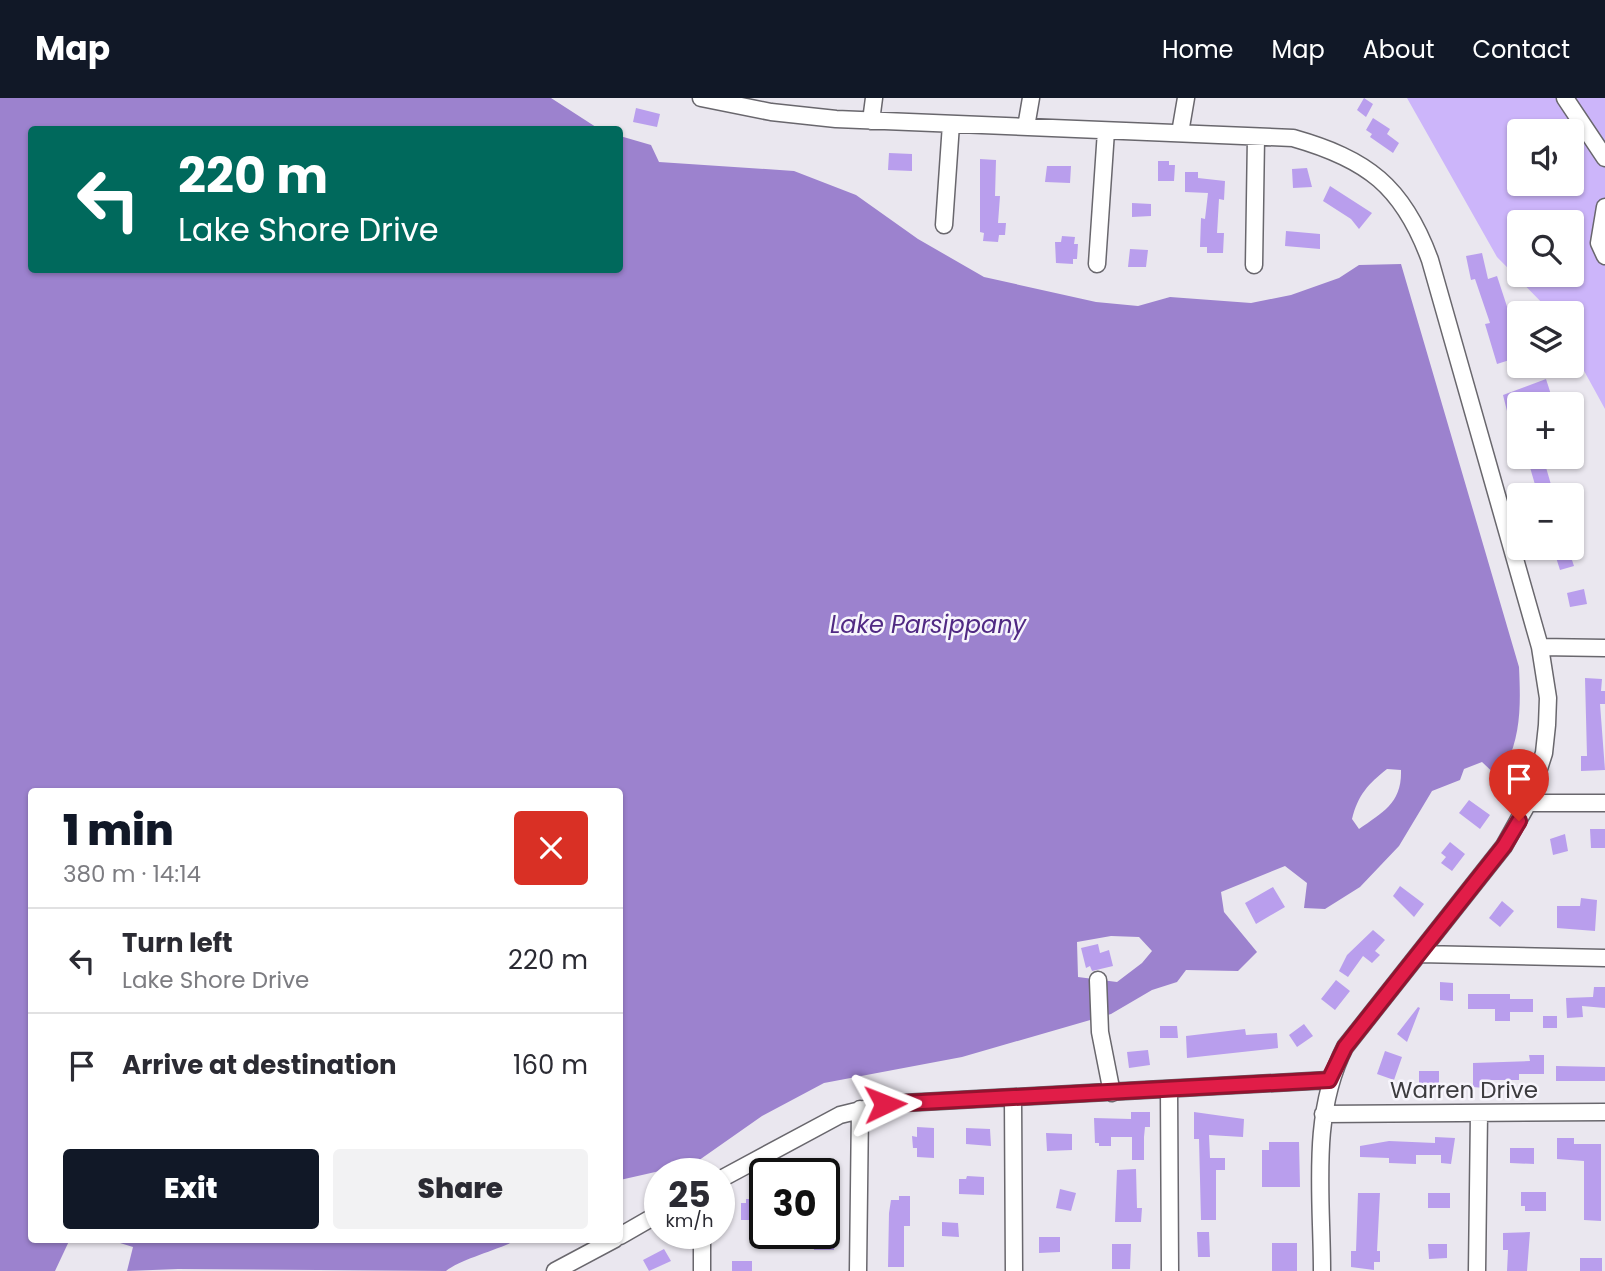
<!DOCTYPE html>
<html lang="en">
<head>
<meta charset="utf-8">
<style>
	body { margin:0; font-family:Poppins,sans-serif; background:#f2f2f3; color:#2b2b33; height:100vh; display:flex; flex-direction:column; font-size:26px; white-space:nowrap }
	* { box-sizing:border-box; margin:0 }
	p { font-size:23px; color:#7c7c81 }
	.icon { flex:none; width:38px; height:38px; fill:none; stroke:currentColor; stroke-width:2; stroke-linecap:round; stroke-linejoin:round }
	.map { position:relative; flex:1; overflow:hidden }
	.drawer { position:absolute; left:28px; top:690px; width:595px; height:455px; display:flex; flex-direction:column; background:#fff; border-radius:7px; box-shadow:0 2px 5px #0004 }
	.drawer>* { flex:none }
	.top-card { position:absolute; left:28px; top:28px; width:595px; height:147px; border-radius:7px; box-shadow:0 2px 5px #0004; background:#00695c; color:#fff; overflow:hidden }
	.tools { position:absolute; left:1507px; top:21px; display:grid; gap:14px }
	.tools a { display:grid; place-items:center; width:77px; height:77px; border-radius:7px; background:#fff; box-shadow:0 2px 5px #0004; font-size:35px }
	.speed { position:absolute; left:644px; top:1060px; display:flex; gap:14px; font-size:35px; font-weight:700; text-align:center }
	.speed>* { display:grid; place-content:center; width:91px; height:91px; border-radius:50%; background:#fff; box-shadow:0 2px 5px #0004; line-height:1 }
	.speed small { font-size:18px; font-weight:400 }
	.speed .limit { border:4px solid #111; border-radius:10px; background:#fff; color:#111 }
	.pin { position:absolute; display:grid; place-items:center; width:60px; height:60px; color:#fff; margin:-72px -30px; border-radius:50% 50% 50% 0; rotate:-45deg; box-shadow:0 0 7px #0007 }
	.pin .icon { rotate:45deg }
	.me { position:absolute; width:77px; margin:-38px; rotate:88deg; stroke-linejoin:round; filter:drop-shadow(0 0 5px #0008) }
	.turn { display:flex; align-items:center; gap:24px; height:147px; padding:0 35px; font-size:32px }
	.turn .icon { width:91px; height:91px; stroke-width:2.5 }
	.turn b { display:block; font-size:49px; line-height:60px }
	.round { display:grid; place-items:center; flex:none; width:74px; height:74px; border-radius:7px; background:#f2f2f3 }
	.summary { display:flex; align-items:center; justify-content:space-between; height:119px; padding:0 35px }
	h1 { font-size:42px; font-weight:800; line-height:52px; color:#111827 }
	.primary-button { display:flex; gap:14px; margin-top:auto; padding:14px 35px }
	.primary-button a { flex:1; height:80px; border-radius:7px; background:#111827; color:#fff; font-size:28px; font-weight:800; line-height:80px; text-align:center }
	.primary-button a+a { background:#f2f2f3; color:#2b2b33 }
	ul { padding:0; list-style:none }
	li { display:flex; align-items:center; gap:21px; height:105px; padding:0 35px; border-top:2px solid #e1e1e2 }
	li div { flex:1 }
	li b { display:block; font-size:26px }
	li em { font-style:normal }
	header { display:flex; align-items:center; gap:42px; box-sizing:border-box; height:98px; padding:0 35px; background:#111827; color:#fff }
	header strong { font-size:33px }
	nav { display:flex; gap:38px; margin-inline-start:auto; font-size:24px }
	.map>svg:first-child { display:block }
</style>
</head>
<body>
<header>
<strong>Map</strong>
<nav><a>Home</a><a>Map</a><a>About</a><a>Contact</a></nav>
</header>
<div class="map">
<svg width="1605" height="1173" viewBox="0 0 1605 1173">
	<rect width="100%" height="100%" fill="#eae7ef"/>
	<path fill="#ccb5fa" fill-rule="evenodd" d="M1407,0H1605V311L1577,260L1576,216L1552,215L1497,159ZM1519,33H1572V86H1519ZM1519,124H1572V177H1519Z"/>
	<path fill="#9c82ce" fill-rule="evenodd" d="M0,0H551L599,31L32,32V172H620V38L651,47L659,64L794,73L856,97L918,141L984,179L1096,204L1138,208L1170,199L1251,205L1291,197L1339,180L1359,167L1401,166L1519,569C1521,611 1521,644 1499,680L1482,664L1464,671L1460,682L1432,693L1399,748L1360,789L1325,811L1304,810L1307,785L1285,768L1221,794L1224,814L1257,854L1238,873L1186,872L1177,884L1152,892L1111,916L962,959L824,985L762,1018L695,1065L620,1082V693H32V1141H70L55,1173H0ZM1387,671L1401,672C1402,705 1383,714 1359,731L1352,721C1358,697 1368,686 1387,671ZM1111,838L1139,839L1152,853L1142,865L1117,884L1078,879L1077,844Z
		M107,1141H519C498,1152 461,1161 446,1173L178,1171L127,1173L133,1149Z"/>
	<path fill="#b99eed" d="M1364,0L1373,6L1366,19L1357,12Z
		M636,10L660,16L657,29L633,24Z
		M1373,20L1390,31L1387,36L1399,45L1393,55L1370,39L1372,36L1366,32Z
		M889,55L912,56V73L888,72Z
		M980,61L996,62L995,98H1000L998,125H1006L1005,137H999L998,144L983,143L984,135L980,134Z
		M1158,63H1169V67H1175L1174,83H1158Z
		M1047,68H1071L1070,85L1045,84Z
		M1307,70L1312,89L1293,90L1292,71Z
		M1185,74H1198V80L1225,83L1224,102L1219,101L1217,135H1224L1223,155H1207V149H1200L1201,120L1205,121L1208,95L1185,94Z
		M1330,88L1372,115L1359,131L1351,121L1323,103Z
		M1132,105L1151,106V118L1132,119Z
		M1286,133L1320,136V151L1285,148Z
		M1062,138L1075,139L1074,146H1078L1077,161H1073V166L1056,165L1055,144H1061Z
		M1130,151L1148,152L1146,169H1128Z
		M1482,155L1488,181L1497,178L1519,245V259L1497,266L1485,226L1490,225L1475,181L1471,182L1466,158Z
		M1546,281L1554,306H1519V313L1508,317L1503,297Z
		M1527,359H1543L1554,397H1538Z
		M1553,450H1568L1574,468L1560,472Z
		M1584,491L1587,506L1570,509L1567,495Z
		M1585,580L1602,581L1601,593H1605V606H1600L1605,672L1581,673V658H1587Z
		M1469,702L1490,717L1480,731L1459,715Z
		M1590,731H1605V750H1591Z
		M1565,736L1568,753L1553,757L1550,741Z
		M1450,744L1465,756L1452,773L1441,765L1446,759L1441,755Z
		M1400,788L1424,806L1414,819L1393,798Z
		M1273,789L1285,809L1256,826L1245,805Z
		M1581,800L1597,802L1595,833L1557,830V808H1580Z
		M1502,803L1514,813L1500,829L1489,820Z
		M1373,832L1385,842L1375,853L1380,857L1372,865L1363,858L1348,879L1339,873L1347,857Z
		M1098,846L1100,855L1109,852L1113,868L1092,873L1090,868L1086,870L1081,850Z
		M1336,882L1350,893L1335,912L1321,901Z
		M1440,884L1453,885V903L1440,902Z
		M1594,889H1605V910L1582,908L1583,919L1567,920L1566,900L1593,899Z
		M1468,896H1510V901H1533V914H1510V923H1495V911H1468Z
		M1418,909L1420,910L1407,944L1397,936Z
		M1543,918H1557V930H1543Z
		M1304,926L1313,938L1297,949L1289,937Z
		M1160,928H1177L1178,940H1160Z
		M1245,931L1246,937L1277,935L1278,950L1187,960L1186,938Z
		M1148,952L1150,967L1129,970L1127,954Z
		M1385,953L1402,959L1394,982L1377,976Z
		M1529,957H1544V976H1519V982H1484V990L1473,989V965L1530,963Z
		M1556,968L1605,969V983H1556Z
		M1419,973H1439V986L1419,987Z
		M1131,1014H1150V1029H1145L1144,1039V1062H1132V1039H1111V1048H1099V1045H1095L1094,1020L1131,1021Z
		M1194,1014L1244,1021L1243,1039L1209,1037L1210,1060H1225V1072H1216V1122H1201L1199,1041H1194Z
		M917,1029L934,1030V1060L917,1059V1050H913L912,1038L917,1039Z
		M966,1030L990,1031L991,1048L966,1046Z
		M1046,1035L1072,1036V1052L1047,1053Z
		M1435,1039L1455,1040L1451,1066L1441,1065V1057H1416V1066L1389,1065V1060L1360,1059V1048L1389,1043L1435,1045Z
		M1557,1040H1574V1046H1601V1123L1584,1122V1063L1557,1061Z
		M1269,1044H1299L1300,1089H1262V1052H1269Z
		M1510,1050H1534V1066L1510,1065Z
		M837,1069L835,1089H824V1070Z
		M1136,1071L1137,1110H1142L1141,1124H1115L1117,1072Z
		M967,1078L984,1079V1097L959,1096V1081H966Z
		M1060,1091L1076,1095L1071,1113L1056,1110Z
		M1521,1094H1546V1113H1525V1108H1521Z
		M1358,1095H1380L1377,1153H1380V1164H1374V1172L1351,1169V1153H1356Z
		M1428,1095H1450V1110H1428Z
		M899,1098H910V1128H904V1169H888L889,1115L891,1102H899Z
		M746,1101H764L763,1140L749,1141V1122H741V1105H746Z
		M824,1114H835L834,1152H814L813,1136H824Z
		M942,1124L958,1125L959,1139L942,1138Z
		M1197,1134H1209L1210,1159H1198Z
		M1530,1134L1527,1173H1507L1508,1152H1503V1135Z
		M1039,1139H1060V1154L1039,1155Z
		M1272,1145H1297V1173H1272Z
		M1112,1146H1131L1130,1171H1112Z
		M1428,1146H1447V1160L1429,1161Z
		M664,1151L671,1163L649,1173L643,1162Z
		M1580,1160H1602V1173H1580Z
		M732,1163H752V1173H732Z"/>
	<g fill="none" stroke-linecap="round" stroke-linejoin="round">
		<g stroke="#69676d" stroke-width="19">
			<path id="minor" d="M701,0L771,14L836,21L1293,40C1367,61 1403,88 1430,162L1540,549L1548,600L1547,627L1544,655L1528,705L1504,748L1345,949C1310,1017 1322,1098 1322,1173
				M1565,0L1605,60
				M871,23L874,0
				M1026,29L1031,0
				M1180,35L1186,0
				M1605,109L1599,145L1605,158
				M944,127L951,26
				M1097,166L1106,33
				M1254,167L1256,39
				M1540,549L1605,550
				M1528,705H1605
				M1419,856L1605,860
				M1098,882L1100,934L1112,995
				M1169,991L1170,1173
				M1013,1000L1014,1173
				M1323,1016L1605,1014
				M719,1082L840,1017L885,1006L1329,982
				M702,1136V1173
				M620,1138L660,1115
				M555,1173L615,1141
				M858,1173L860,1011
				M1477,1173L1479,1015"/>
		</g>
		<use href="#minor" stroke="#fff" stroke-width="16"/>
	</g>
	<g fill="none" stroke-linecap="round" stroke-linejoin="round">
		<g stroke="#92132f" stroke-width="18">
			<path id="route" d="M885,1006L1329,982L1345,949L1504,748L1519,723"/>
		</g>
		<use href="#route" stroke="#e11d48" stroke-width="12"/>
	</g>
	<g text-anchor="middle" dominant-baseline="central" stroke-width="5" stroke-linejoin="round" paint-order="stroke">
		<g font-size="23" fill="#3d3c3f" stroke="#f7f5fc">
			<text x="1464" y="992">Warren Drive</text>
		</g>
		<g font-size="24" font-style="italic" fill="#502983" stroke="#f7f5fc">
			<text x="928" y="526">Lake Parsippany</text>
		</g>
	</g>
</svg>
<div class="tools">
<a><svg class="icon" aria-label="sound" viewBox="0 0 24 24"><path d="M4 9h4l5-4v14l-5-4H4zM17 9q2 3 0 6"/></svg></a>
<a><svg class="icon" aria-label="search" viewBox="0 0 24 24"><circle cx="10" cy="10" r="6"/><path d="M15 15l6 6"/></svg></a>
<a><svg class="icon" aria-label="layers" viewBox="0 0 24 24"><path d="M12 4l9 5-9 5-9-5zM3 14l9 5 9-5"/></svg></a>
<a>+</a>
<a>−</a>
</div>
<div class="speed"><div>25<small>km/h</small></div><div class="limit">30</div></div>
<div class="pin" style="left:1519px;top:723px;background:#d93025"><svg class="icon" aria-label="arrive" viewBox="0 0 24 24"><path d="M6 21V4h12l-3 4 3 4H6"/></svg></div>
<svg class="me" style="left:885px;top:1006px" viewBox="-20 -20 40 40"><path d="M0-17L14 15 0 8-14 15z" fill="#e11d48" stroke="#fff" stroke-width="4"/></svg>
<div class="top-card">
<div class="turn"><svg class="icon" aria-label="left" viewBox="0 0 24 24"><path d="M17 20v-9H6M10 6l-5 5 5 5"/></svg><div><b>220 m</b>Lake Shore Drive</div></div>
</div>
<section class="drawer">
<div class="summary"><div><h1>1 min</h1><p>380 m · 14:14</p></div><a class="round" style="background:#d93025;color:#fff"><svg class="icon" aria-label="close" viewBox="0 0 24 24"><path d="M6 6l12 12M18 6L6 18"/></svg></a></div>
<ul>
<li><svg class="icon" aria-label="left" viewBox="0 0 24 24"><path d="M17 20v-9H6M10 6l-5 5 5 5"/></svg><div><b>Turn left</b><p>Lake Shore Drive</p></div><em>220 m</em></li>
<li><svg class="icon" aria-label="arrive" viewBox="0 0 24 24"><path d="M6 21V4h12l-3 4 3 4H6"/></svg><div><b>Arrive at destination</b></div><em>160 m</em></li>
</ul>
<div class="primary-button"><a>Exit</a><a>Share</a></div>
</section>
</div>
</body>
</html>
